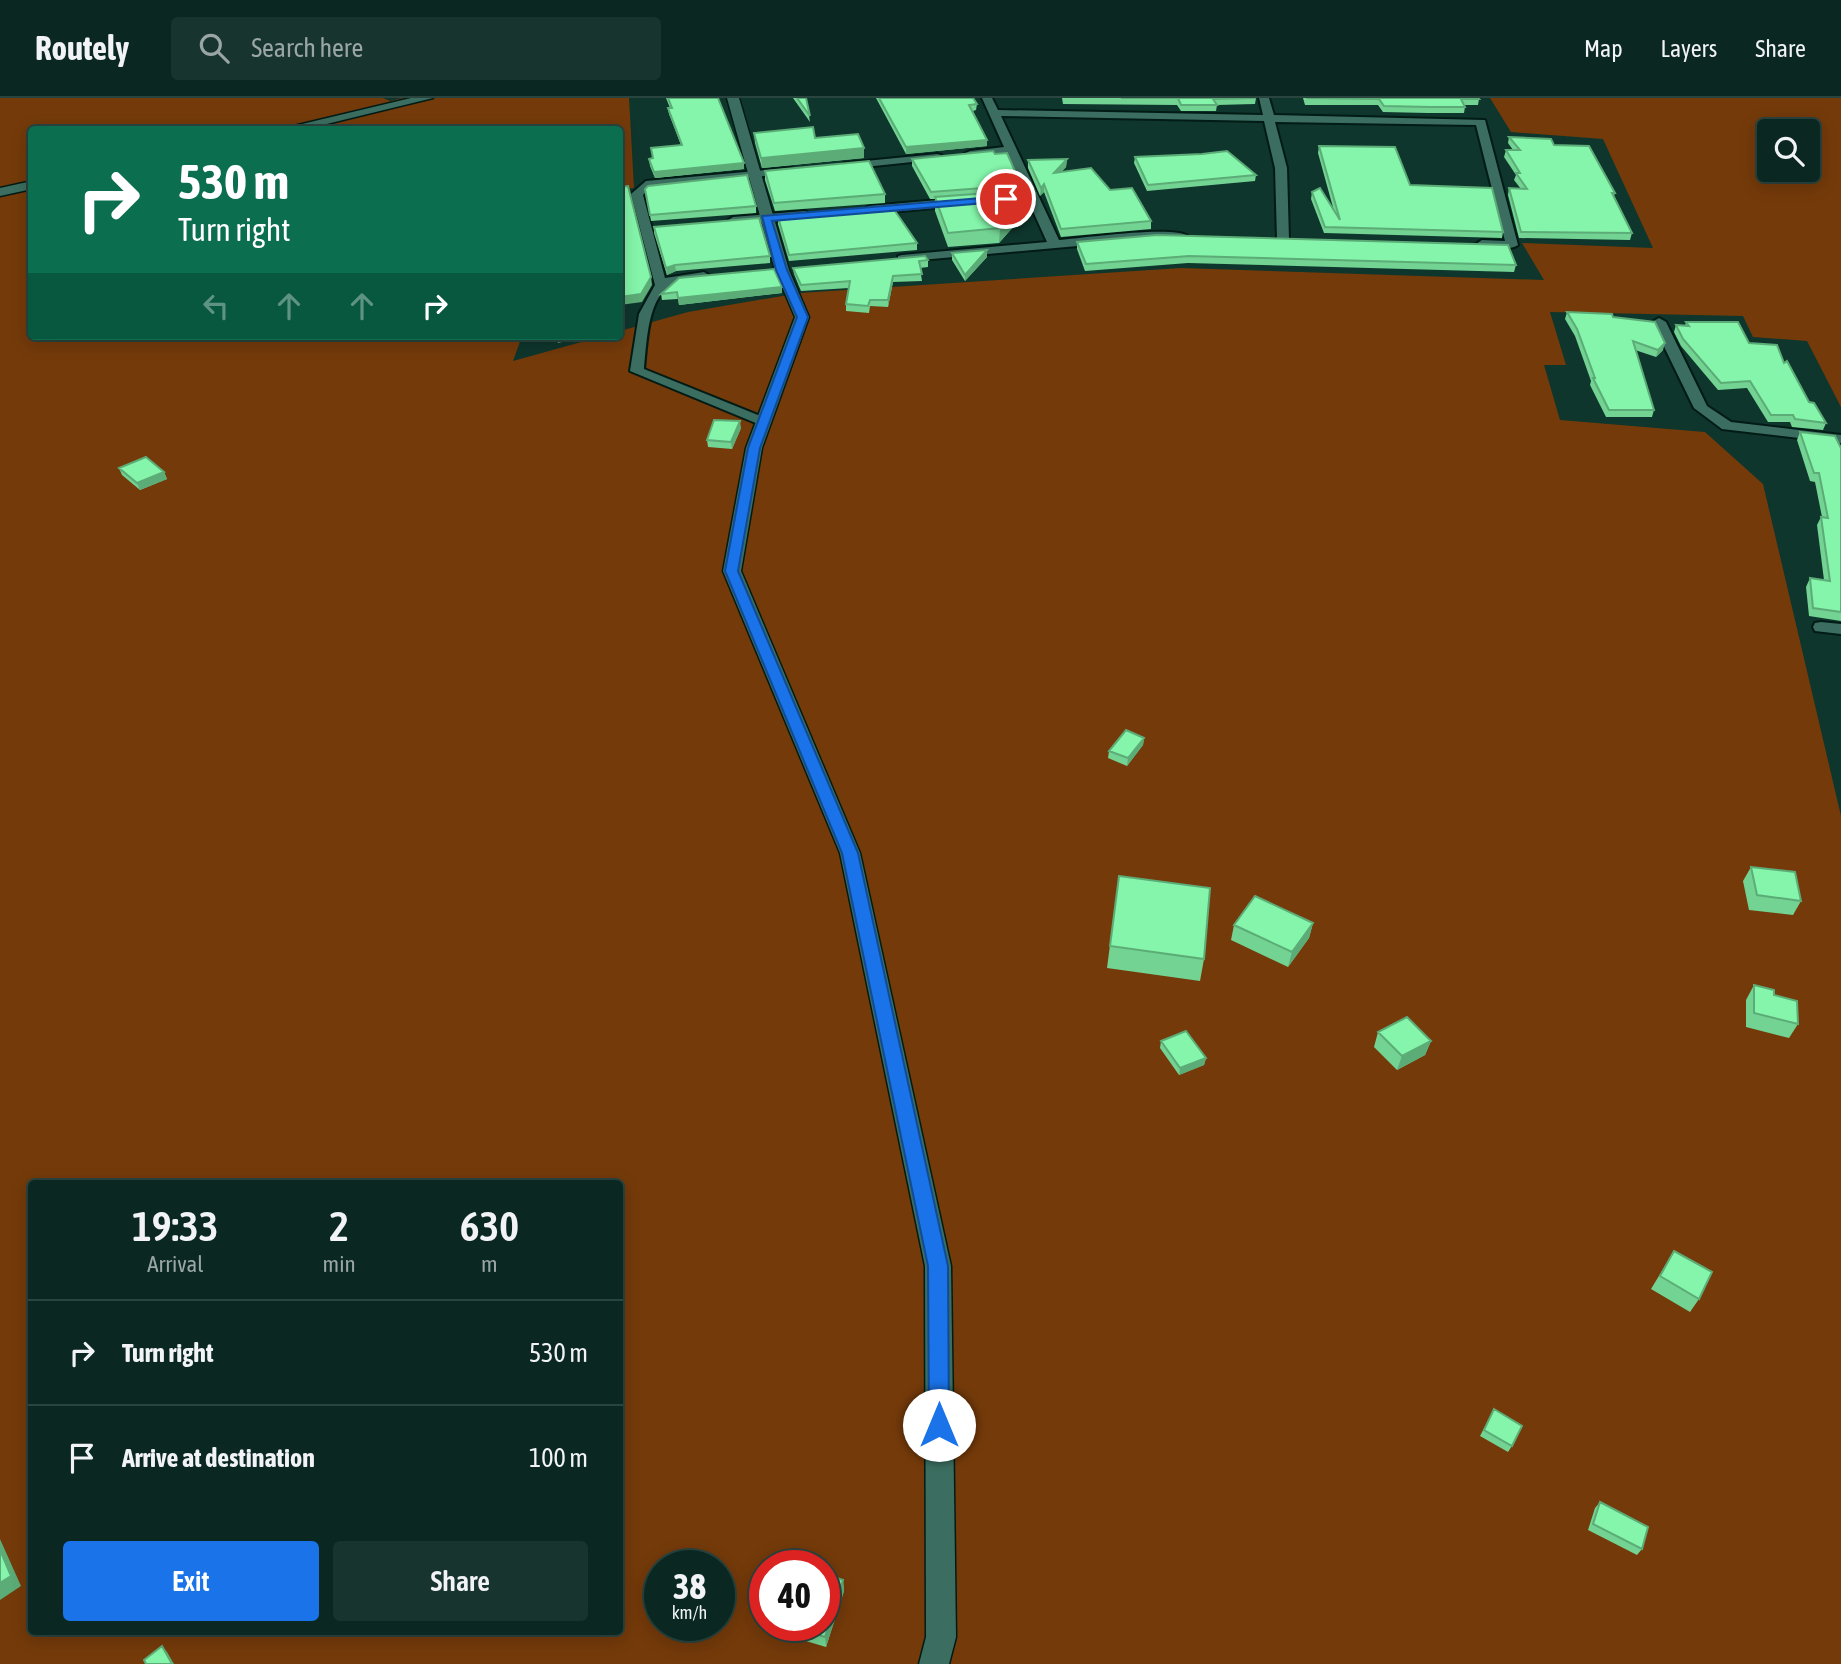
<!DOCTYPE html>
<html lang="en">
<head>
<meta charset="utf-8">
<style>
	body { margin:0; font-family:"Asap Condensed",sans-serif; background:#18342e; color:#f1f3f6; height:100vh; display:flex; flex-direction:column; font-size:26px; white-space:nowrap }
	* { box-sizing:border-box; margin:0 }
	p { font-size:23px; color:#99a6a5 }
	.icon { flex:none; width:38px; height:38px; fill:none; stroke:currentColor; stroke-width:2; stroke-linecap:round; stroke-linejoin:round }
	.map { position:relative; flex:1; overflow:hidden }
	.side { position:absolute; left:28px; top:1082px; width:595px; height:455px; display:flex; flex-direction:column; background:#0a2821; border-radius:7px; box-shadow:0 4px 18px #0003,0 0 0 2px #2a443f }
	.side>* { flex:none }
	.top-card { position:absolute; left:28px; top:28px; width:595px; height:214px; border-radius:7px; box-shadow:0 4px 18px #0003,0 0 0 2px #2a443f; background:#0b6e4f; color:#fff; overflow:hidden }
	.controls { position:absolute; left:1757px; top:21px; display:grid; gap:14px }
	.controls a { display:grid; place-items:center; width:63px; height:63px; border-radius:7px; background:#0a2821; box-shadow:0 4px 18px #0003,0 0 0 2px #2a443f; font-size:35px }
	.speed { position:absolute; left:644px; top:1452px; display:flex; gap:14px; font-size:35px; font-weight:700; text-align:center }
	.speed>* { display:grid; place-content:center; width:91px; height:91px; border-radius:50%; background:#0a2821; box-shadow:0 4px 18px #0003,0 0 0 2px #2a443f; line-height:1 }
	.speed small { font-size:18px; font-weight:400 }
	.speed .limit { border:10px solid #d22; background:#fff; color:#111 }
	.pin { position:absolute; display:grid; place-items:center; width:60px; height:60px; color:#fff; margin:-30px; border:4px solid #fff; border-radius:50%; box-shadow:0 2px 7px #0007 }
	.me { position:absolute; width:77px; margin:-38px; rotate:0deg; stroke-linejoin:round; filter:drop-shadow(0 0 5px #0008) }
	.turn { display:flex; align-items:center; gap:24px; height:147px; padding:0 35px; font-size:32px }
	.turn .icon { width:91px; height:91px; stroke-width:2.5 }
	.turn b { display:block; font-size:49px; line-height:60px }
	.lanes { display:flex; align-items:center; height:66px; padding:0 35px; background:#0003; justify-content:center; gap:35px; direction:ltr }
	.lanes .off { opacity:.35 }
	.eta { display:flex; justify-content:space-evenly; align-items:center; height:119px; text-align:center }
	.eta b { font-size:42px; font-weight:600; line-height:49px }
	.button { display:flex; gap:14px; margin-top:auto; padding:14px 35px }
	.button a { flex:1; height:80px; border-radius:7px; background:#1a73e8; color:#fff; font-size:28px; font-weight:600; line-height:80px; text-align:center }
	.button a+a { background:#18342e; color:#f1f3f6 }
	ul { padding:0; list-style:none }
	li { display:flex; align-items:center; gap:21px; height:105px; padding:0 35px; border-top:2px solid #2a443f }
	li div { flex:1 }
	li b { display:block; font-size:26px }
	li em { font-style:normal }
	header { display:flex; align-items:center; gap:42px; box-sizing:border-box; height:98px; padding:0 35px; background:#0a2821; border-bottom:2px solid #2a443f }
	header strong { font-size:33px }
	nav { display:flex; gap:38px; margin-inline-start:auto; font-size:24px }
	.search { width:490px; height:63px; background:#18342e; display:flex; align-items:center; gap:18px; box-sizing:border-box; padding:0 24px; border-radius:7px; color:#99a6a5; font-size:26px }
	.map>svg:first-child { display:block }
</style>
</head>
<body>
<header>
<strong>Routely</strong>
<div class="search"><svg class="icon" aria-label="search" viewBox="0 0 24 24"><circle cx="10" cy="10" r="6"/><path d="M15 15l6 6"/></svg>Search here</div>
<nav><a>Map</a><a>Layers</a><a>Share</a></nav>
</header>
<div class="map">
<svg width="1841" height="1566" viewBox="0 0 1841 1566">
	<rect width="100%" height="100%" fill="#0e362c"/>
	<path fill="#743a0a" fill-rule="evenodd" d="M0,0H383L390,3L402,0H629L634,90L620,91V32H32V238H522L513,263L603,238H620V233L688,214L800,195L1181,170L1544,182L1522,145L1653,150L1603,41L1511,34L1490,0H1841V309L1807,243L1753,239L1743,218L1550,214L1566,267H1544L1560,322L1705,334L1763,386L1841,718V1566H0ZM1769,33H1808V72H1769ZM32,1085H620V1533H32ZM660,1468H719V1528H660ZM765,1468H824V1528H765Z"/>
	<g fill="none" stroke-linecap="round" stroke-linejoin="round">
		<g stroke="#021b15" stroke-width="4">
			<path id="street" d="M982,0H992L998,12L1263,17L1259,0H1269L1274,17L1485,22L1518,147C1509,153 1485,152 1476,146L1482,142L1505,143L1476,27L1275,24L1287,70L1289,141L1283,145L1277,141L1275,70L1264,23L1001,18L1059,142C1082,140 1174,127 1188,138L1182,142L1156,141L898,164V158L902,157L1047,144L1007,56L970,59L964,56L970,53L1004,49Z
				M937,56L941,57V61L845,71L839,68L845,65Z
				M790,70L794,71V75L649,90L643,97L665,180L704,174L710,178C702,185 689,182 679,184C647,191 647,245 644,271L768,321L770,324L763,328L630,273L639,216L655,187L631,96L646,83Z
				M961,100L965,101V107L869,116L863,112L869,108Z
				M805,113L811,117L809,120L733,127L727,123L733,119Z
				M1659,220L1666,224L1707,308L1731,324L1841,337V345L1722,331L1694,310L1652,224Z
				M1821,524L1841,526V536L1815,533L1813,529L1815,525Z"/>
		</g>
		<g stroke="#021b15" stroke-width="3">
			<path id="secondary" d="M411,0H433L302,32H277Z
				M727,0H739L789,172L809,219L762,350L741,473L860,755L951,1168L956,1539L949,1566H919L926,1539L925,1168L840,755L723,473L746,350L795,219L775,172Z
				M32,83V91L0,98V90Z"/>
		</g>
		<use href="#street" fill="#3b6e60" fill-rule="evenodd"/>
		<use href="#secondary" fill="#3b6e60" fill-rule="evenodd"/>
	</g>
	<path fill="#72d392" d="M666,0H718L744,71L655,80L650,68L649,61L681,47L669,16L668,10H670Z
		M793,0H806L810,24Z
		M876,0H973L977,6L976,12L973,13L987,48L906,56Z
		M1062,0H1256L1255,6L1217,7L1216,13H1181L1177,7L1063,6Z
		M1303,0H1478L1479,1L1478,7H1465V9L1464,15H1428L1383,14L1378,7H1305Z
		M754,35L815,40L864,50V60L762,70L755,45Z
		M1509,39L1554,47L1615,95L1614,98L1632,135L1630,142L1519,140L1508,97L1509,90L1521,91L1514,82L1516,77L1504,59L1506,52H1513L1508,45Z
		M1319,48L1410,87L1503,134L1502,140L1324,135L1311,101L1312,94L1334,113L1318,55Z
		M1135,59L1256,77L1255,83L1147,93L1134,65Z
		M912,61L1021,87V92L1029,111L999,145L948,149L935,113V101H930L912,68Z
		M1067,61L1066,69L1061,74L1110,92L1151,123V131L1061,139L1044,94L1040,98L1028,70V62Z
		M765,73L885,96V105L775,113L765,82Z
		M645,91L756,108V115L651,123Z
		M778,119L917,145V152L789,163L778,126Z
		M654,129L770,158V165L676,173L667,177L654,135Z
		M1077,144L1516,167L1514,174L1188,165L1085,173L1077,151Z
		M952,155L987,159L965,183L952,162Z
		M928,162V169L920,170L922,183L893,184L888,209L870,208L869,215L846,213V206L849,190L801,193L794,176L793,170Z
		M679,180L782,195L679,207L678,201L662,202L661,196Z
		M1567,214L1613,219L1663,252L1656,259L1635,252L1654,312L1652,319H1606L1590,287L1591,283L1575,238L1565,221Z
		M1686,224L1749,245L1784,265L1809,304L1826,325L1823,332L1792,329L1790,324H1768L1747,290L1718,292L1681,248L1674,234L1676,227L1685,228Z
		M741,330L732,351L708,349L707,342Z
		M1800,334L1841,350V523L1809,518L1806,489L1810,480L1824,482L1817,427L1821,419H1822L1815,384L1810,383L1797,342Z
		M119,370L164,374L167,381L140,392L122,377Z
		M1144,640L1143,647L1127,668L1108,660L1109,653Z
		M1751,769L1801,803L1793,817L1749,812L1743,783Z
		M1119,778L1204,861L1200,883L1107,870Z
		M1313,825L1309,840L1288,869L1231,842L1234,827Z
		M1754,887L1774,897L1798,926L1789,940L1746,929V902Z
		M1378,934L1431,943L1425,957L1397,972L1374,949Z
		M1161,943L1206,960L1204,967L1179,977L1160,950Z
		M1674,1153L1699,1201L1690,1214L1651,1191Z
		M1494,1311L1512,1348L1508,1354L1480,1338Z
		M1600,1404L1642,1451L1637,1457L1588,1432L1595,1410Z
		M843,1482L844,1493L826,1549L769,1532L768,1528H824Z"/>
	<path fill="#5cac77" d="M987,42V48L906,56V49Z
		M864,50V60L762,70L761,60Z
		M1067,61L1066,69L1053,83L1054,75Z
		M744,65V71L655,80L654,74Z
		M1044,86V94L1040,98L1041,90Z
		M1029,97V111L999,145L1000,130Z
		M987,152V159L965,183V177Z
		M675,167L676,173L667,177L666,170Z
		M893,178V184L888,209V202Z
		M651,179L652,187L642,204L620,207V199Z
		M782,189V195L679,207L678,200Z
		M556,238H585L558,245Z
		M1665,245L1663,252L1656,259L1658,252Z
		M740,323L741,330L732,351L731,344Z
		M164,374L167,381L140,392L137,385Z
		M1144,640L1143,647L1127,668L1128,660Z
		M1313,825L1309,840L1288,869L1292,854Z
		M1431,943L1425,957L1397,972L1402,958Z
		M1206,960L1204,967L1179,977L1180,970Z
		M0,1441L21,1488L0,1502Z
		M843,1482L844,1493L826,1549L825,1539Z
		M162,1548L167,1554L174,1566H172Z"/>
	<path fill="#84f5aa" stroke="#5cac77" stroke-width="2" d="M668,0H718L744,65L654,74L649,61L653,60L651,50L682,47L668,10H672Z
		M797,0H806L810,18Z
		M879,0H973L977,6L969,7L987,42L906,49Z
		M1121,0H1256L1213,1L1217,7H1181L1178,0Z
		M1306,0H1478L1479,1H1461L1465,9H1430L1384,8L1379,1Z
		M813,29L815,40L858,36L864,50L761,60L754,35Z
		M1509,39L1551,41L1554,47L1589,48L1615,95H1612L1632,135L1521,134L1509,90L1527,91L1516,75H1520L1506,52H1520Z
		M1319,48L1395,49L1410,87L1492,90L1503,134L1325,129L1312,94L1320,90L1340,122Z
		M993,53L995,56L1007,55L1021,87L931,94L912,61Z
		M1227,53L1256,77L1148,87L1135,59L1202,56Z
		M1067,61L1054,75L1091,70L1110,92L1132,90L1151,123L1061,131L1044,86L1041,90L1028,62Z
		M869,63L885,96L774,105L765,73Z
		M747,77L756,108L650,117L645,91L648,88Z
		M628,88L651,179L641,196L620,199V89Z
		M1027,92L1029,97L1000,130L948,135L935,99Z
		M893,110L917,145L789,157L778,119Z
		M759,120L770,158L675,167L666,170L654,129Z
		M1157,137L1508,147L1516,167L1189,158L1086,166L1077,144Z
		M987,152L965,177L952,155Z
		M925,158L928,162L919,163L922,176L893,178L888,202H870L868,208L846,206L850,183L801,187L793,170Z
		M774,171L782,189L678,200L677,194L661,196L679,180Z
		M1567,214L1612,216L1613,219L1655,224L1665,245L1658,252L1633,243L1654,312H1609L1593,280H1595L1577,231Z
		M1686,224H1738L1749,245L1777,247L1784,265L1787,263L1809,304L1814,305L1826,325L1795,321L1793,317H1771L1750,283L1721,285L1683,241L1676,227L1689,228Z
		M714,322L740,323L731,344L707,342Z
		M1800,334L1835,338L1841,350V514L1813,510L1810,480L1830,483L1821,419L1828,420L1819,375H1814Z
		M146,359L164,374L137,385L119,370Z
		M1126,632L1144,640L1128,660L1109,653Z
		M1751,769L1795,774L1801,803L1757,797Z
		M1119,778L1210,790L1204,861L1110,848Z
		M1255,798L1313,825L1292,854L1234,827Z
		M1754,887L1774,892V897L1797,903L1798,926L1754,915Z
		M1407,919L1431,943L1402,958L1378,934Z
		M1186,933L1206,960L1180,970L1161,943Z
		M1674,1153L1712,1174L1699,1201L1660,1178Z
		M1494,1311L1522,1328L1512,1348L1484,1332Z
		M1600,1404L1648,1429L1642,1451L1593,1426Z
		M0,1452L11,1478L0,1485Z
		M786,1465L798,1468H785Z
		M824,1476L843,1482L825,1539L790,1528H824Z
		M162,1548L172,1566H146L144,1562Z"/>
	<path fill="#1a73e8" stroke="#114b97" stroke-width="2" d="M1006,98L1009,99V103L772,123L787,172L808,219L760,350L738,473L858,755L948,1168L949,1327L946,1334L939,1337L932,1334L929,1327L928,1168L842,755L725,473L748,350L797,219L776,172L762,118Z"/>
</svg>
<div class="controls">
<a><svg class="icon" aria-label="search" viewBox="0 0 24 24"><circle cx="10" cy="10" r="6"/><path d="M15 15l6 6"/></svg></a>
</div>
<div class="speed"><div>38<small>km/h</small></div><div class="limit">40</div></div>
<div class="pin" style="left:1006px;top:101px;background:#d93025"><svg class="icon" aria-label="arrive" viewBox="0 0 24 24"><path d="M6 21V4h12l-3 4 3 4H6"/></svg></div>
<svg class="me" style="left:939px;top:1327px" viewBox="-20 -20 40 40"><circle r="19" fill="#fff"/><path d="M0-13L10 11 0 6-10 11z" fill="#1a73e8"/></svg>
<div class="top-card">
<div class="turn"><svg class="icon" aria-label="right" viewBox="0 0 24 24"><path d="M7 20v-9h11M14 6l5 5-5 5"/></svg><div><b>530 m</b>Turn right</div></div>
<div class="lanes"><svg class="icon off" aria-label="left" viewBox="0 0 24 24"><path d="M17 20v-9H6M10 6l-5 5 5 5"/></svg><svg class="icon off" aria-label="ahead" viewBox="0 0 24 24"><path d="M12 20V5M6 11l6-6 6 6"/></svg><svg class="icon off" aria-label="ahead" viewBox="0 0 24 24"><path d="M12 20V5M6 11l6-6 6 6"/></svg><svg class="icon" aria-label="right" viewBox="0 0 24 24"><path d="M7 20v-9h11M14 6l5 5-5 5"/></svg></div>
</div>
<section class="side">
<div class="eta">
<div><b>19:33</b><p>Arrival</p></div>
<div><b>2</b><p>min</p></div>
<div><b>630</b><p>m</p></div>
</div>
<ul>
<li><svg class="icon" aria-label="right" viewBox="0 0 24 24"><path d="M7 20v-9h11M14 6l5 5-5 5"/></svg><div><b>Turn right</b></div><em>530 m</em></li>
<li><svg class="icon" aria-label="arrive" viewBox="0 0 24 24"><path d="M6 21V4h12l-3 4 3 4H6"/></svg><div><b>Arrive at destination</b></div><em>100 m</em></li>
</ul>
<div class="button"><a>Exit</a><a>Share</a></div>
</section>
</div>
</body>
</html>
